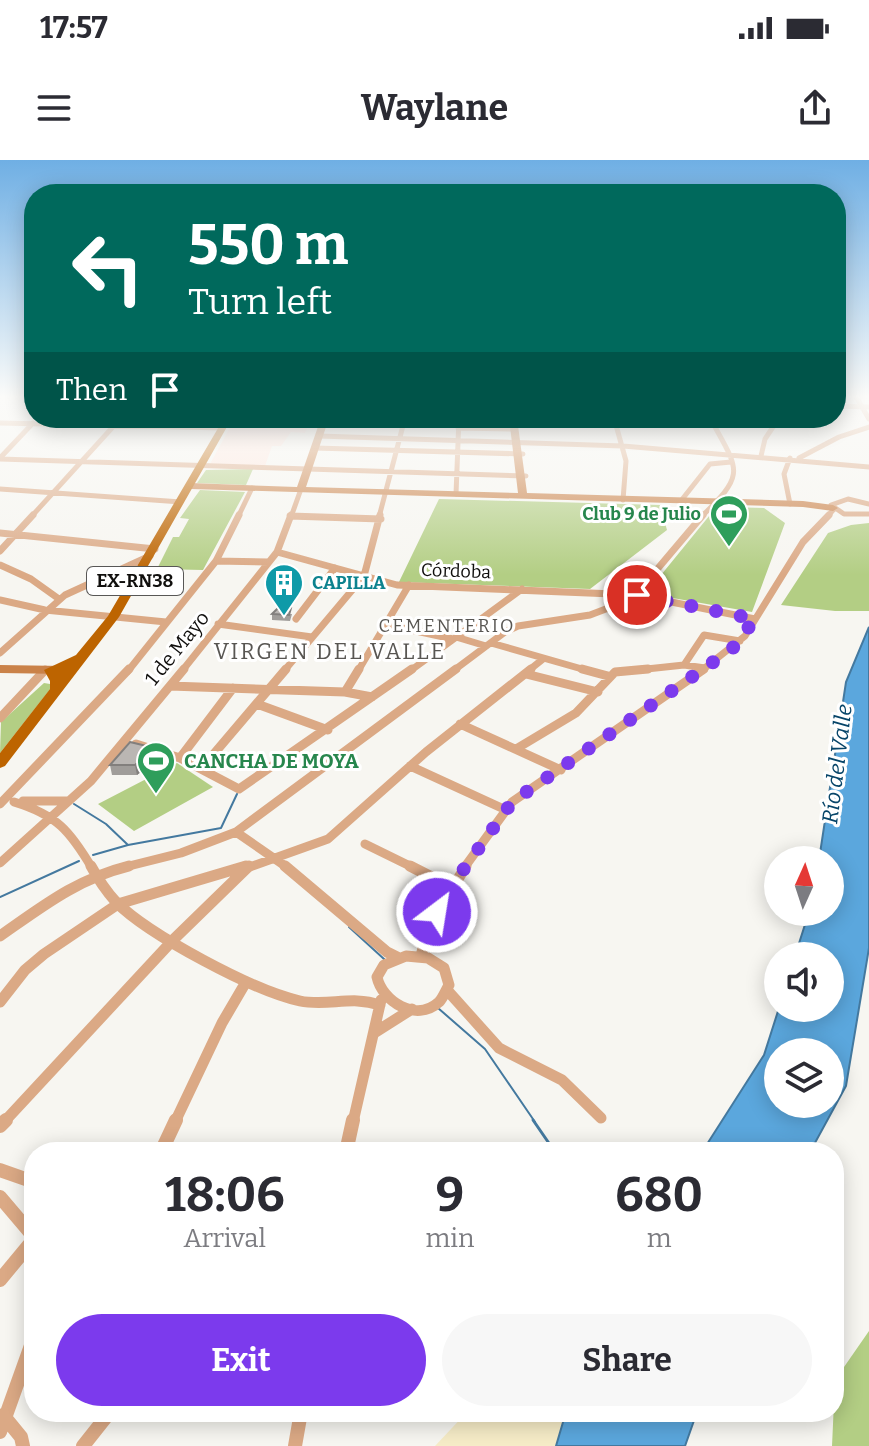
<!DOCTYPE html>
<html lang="en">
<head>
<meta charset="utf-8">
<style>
	body { margin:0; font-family:Bitter,serif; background:#f7f7f7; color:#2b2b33; height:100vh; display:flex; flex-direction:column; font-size:30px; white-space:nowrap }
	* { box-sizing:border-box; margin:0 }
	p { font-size:26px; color:#7c7c81 }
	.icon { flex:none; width:44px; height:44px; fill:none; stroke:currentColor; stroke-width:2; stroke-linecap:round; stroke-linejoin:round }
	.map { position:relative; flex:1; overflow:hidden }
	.drawer { position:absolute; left:24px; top:982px; width:820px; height:280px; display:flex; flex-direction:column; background:#fff; border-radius:32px; box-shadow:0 4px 20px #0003 }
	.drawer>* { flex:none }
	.banner { position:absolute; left:24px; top:24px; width:822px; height:244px; border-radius:32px; box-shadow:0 4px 20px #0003; background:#00695c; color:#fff; overflow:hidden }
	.needle { width:52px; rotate:3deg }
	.buttons { position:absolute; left:764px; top:686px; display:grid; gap:16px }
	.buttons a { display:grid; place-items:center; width:80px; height:80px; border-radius:50%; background:#fff; box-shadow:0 4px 20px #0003; font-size:40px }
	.pin { position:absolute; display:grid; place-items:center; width:68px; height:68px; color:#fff; margin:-34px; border:4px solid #fff; border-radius:50%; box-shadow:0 2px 8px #0007 }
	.me { position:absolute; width:88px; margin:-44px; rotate:31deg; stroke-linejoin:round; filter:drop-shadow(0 0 6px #0008) }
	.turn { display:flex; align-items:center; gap:28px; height:168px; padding:0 32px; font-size:36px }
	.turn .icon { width:104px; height:104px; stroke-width:2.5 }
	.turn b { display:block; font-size:56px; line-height:68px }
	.then { display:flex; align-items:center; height:76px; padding:0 32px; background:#0003; gap:16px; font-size:30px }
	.eta { display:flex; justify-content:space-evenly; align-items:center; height:136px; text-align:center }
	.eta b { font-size:48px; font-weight:700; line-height:56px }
	.action { display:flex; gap:16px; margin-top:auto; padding:16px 32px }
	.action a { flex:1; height:92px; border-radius:48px; background:#7c3aed; color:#fff; font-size:32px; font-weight:700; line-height:92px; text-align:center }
	.action a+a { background:#f7f7f7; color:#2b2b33 }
	.status { display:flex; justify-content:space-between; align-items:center; height:56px; padding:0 40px; background:#fff; direction:ltr }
	.status svg { height:22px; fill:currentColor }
	header { display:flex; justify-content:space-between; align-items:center; height:104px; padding:0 32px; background:#fff; font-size:36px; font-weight:700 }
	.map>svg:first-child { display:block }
</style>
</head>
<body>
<div class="status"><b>17:57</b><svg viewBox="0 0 49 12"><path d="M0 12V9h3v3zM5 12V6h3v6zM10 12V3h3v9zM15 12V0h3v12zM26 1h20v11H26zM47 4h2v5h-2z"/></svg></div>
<header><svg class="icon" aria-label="menu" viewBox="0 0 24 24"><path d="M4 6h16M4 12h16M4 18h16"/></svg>Waylane<svg class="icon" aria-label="share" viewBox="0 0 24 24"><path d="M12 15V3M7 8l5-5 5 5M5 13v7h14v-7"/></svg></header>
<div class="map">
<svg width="869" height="1286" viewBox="0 0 869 1286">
	<rect width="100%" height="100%" fill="#f7f6f1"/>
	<path fill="#ffe6dd" d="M235,258H318L316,266H308L305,273L291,272L281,286H272L265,306L210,304Z"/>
	<path fill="#b3ce84" d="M253,309L246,325L197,323L206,310Z
		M200,330L245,332L203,410L157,409L173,377H179L189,359L180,358Z
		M439,339L660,345L667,370L590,429L399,422Z
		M727,347L764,348L785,363L752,452L650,434L648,431L714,350Z
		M869,363V451H835L781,445L828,373L851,365Z
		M44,523L50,524L51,528L0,593L1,562Z
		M177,603L213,627L134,671L98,644Z
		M869,1171V1286H832L835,1220Z"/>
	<path fill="#f6ecc7" d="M467,1252H566L556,1286H435Z"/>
	<path fill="#5ba7dd" stroke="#44799f" stroke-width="2" fill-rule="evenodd" d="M869,467V788L846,926L810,992H702L764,895L779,848H830V796H795L809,752H830V700H819L846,522ZM778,892H830V944H778Z
		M566,1252H697L685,1286H556Z"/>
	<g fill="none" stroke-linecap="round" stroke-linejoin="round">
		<path stroke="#44799f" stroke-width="2" d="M74,644L106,664L128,685
			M93,695L128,685L221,668L237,634
			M0,737L79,701
			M349,767L384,799
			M438,848L485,889L535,962"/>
		<path stroke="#44799f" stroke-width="3" d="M533,960L555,992"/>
		<path stroke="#dba985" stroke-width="5" d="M855,235L869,259
			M836,246L869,247
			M465,258L513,259
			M614,258L626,301L623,340
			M0,263L223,268
			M458,268L514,269
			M319,276L623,286L869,307
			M315,288L523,294
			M761,296L765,279L779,258
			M0,298L33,263
			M790,298L784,314L790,344
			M799,298L839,277L869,267
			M0,299L526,316
			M0,329L181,342
			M456,334L459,258
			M680,342L710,304L731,302
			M869,344L848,339L831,345L844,354H869
			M290,356L307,357
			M31,357L121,258
			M238,357L252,328
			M291,357L301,329
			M379,357L405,258
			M701,357C747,313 739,311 710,258
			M827,357L834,349"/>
		<path stroke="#dba985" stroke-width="7" d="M290,356L381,359
			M0,373L155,389
			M0,391L33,355
			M277,392L397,425L637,435L755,459
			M216,401L269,402
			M0,405L31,419L59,439
			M0,440L45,450L166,462
			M296,459L335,408
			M218,464L312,477
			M388,465L453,479
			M456,477L486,486
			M491,483L589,511
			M0,493L65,435L150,396
			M684,505L704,475L740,481
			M128,511L216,401L239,355
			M182,511L277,392L291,355
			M284,511L364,416L380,355
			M358,511L409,425
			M410,511L522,429
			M453,511L505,472L518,466L590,455L632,439L703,355
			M528,511L543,499
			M628,511L684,505L705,508
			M701,511L745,476L803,382L829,355"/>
		<path stroke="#dba985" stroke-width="9" d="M582,509L608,516
			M526,514L598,532
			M170,526L345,532L372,537
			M345,532L359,509
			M257,544L328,570
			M0,558L45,510
			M460,564L561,610
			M136,584L180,598L239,629L412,509
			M516,589L576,553L615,512L648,509
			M180,598L233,528
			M410,606L506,650
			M201,609L286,509
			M23,641H68
			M14,642C57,655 70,671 92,708
			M0,644L129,509
			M236,672L288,708
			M365,684L414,708
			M0,703L91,621L184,509
			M121,708L181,693L236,672L456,509
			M239,708L247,706
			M247,708L328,679L426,592L531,509
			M464,708L512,642L704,509"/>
		<path stroke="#dba985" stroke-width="11" d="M91,706C98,719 106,731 116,742C149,775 254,831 300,841C328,847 351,835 380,845
			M285,706L387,792L399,798
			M410,706L451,727
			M0,776C43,746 77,719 129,706
			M406,796L428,798L444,808L449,825C446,830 443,838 439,842C416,863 382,841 377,817L384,805Z
			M421,796L428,768L466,706
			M447,830L499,888L562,920L601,958
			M0,842L25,810L44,794L118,744L246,706
			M374,873L412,849
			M4,962L173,780L249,706
			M175,962L222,863L246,822
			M353,962L381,840"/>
		<path stroke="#dba985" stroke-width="14" d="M0,966L6,960
			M161,992L176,960
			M346,992L353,960
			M0,1010L34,1022
			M0,1037L34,1077
			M0,1120L34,1079
			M3,1255L21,1277L23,1286
			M0,1272L34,1177
			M83,1286L110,1252
			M295,1286L301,1252"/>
		<path fill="#ca8249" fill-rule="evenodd" d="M321,258H329L306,327L518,333L509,258H517L527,333L803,341L833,345L838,348L833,351L803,347L191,329L187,326L191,323L297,327Z
			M0,505L64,506L70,510L64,514L0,513Z"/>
		<path fill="#bd6400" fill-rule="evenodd" d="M224,258H232L119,457L5,606L0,608V593L50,529V521L44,510L76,495L108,456Z"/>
	</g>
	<path fill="#a09d9a" d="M272,454H292L290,461L272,460Z
		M157,599L137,615H112L110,605Z"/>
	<path fill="#827f7d" d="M155,588L157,599L137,615L135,605Z"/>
	<path fill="#bab6b3" stroke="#827f7d" stroke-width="2" d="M280,446L291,448L289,455L272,454Z
		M130,582L155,588L135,605H110Z"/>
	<linearGradient id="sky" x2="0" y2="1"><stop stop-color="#6fafe4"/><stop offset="0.57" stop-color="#fbfbf9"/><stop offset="1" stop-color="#fbfbf9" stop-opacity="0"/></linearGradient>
	<rect width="869" height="415" fill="url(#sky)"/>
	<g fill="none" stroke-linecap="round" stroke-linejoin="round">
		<path stroke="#7c3aed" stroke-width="14" stroke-dasharray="0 25.2" d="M437,752L451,727L512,642L732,489L755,459L637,435"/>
	</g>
	<defs>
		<g id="stadium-pin" transform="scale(2)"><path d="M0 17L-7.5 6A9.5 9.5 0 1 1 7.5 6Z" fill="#2e9e5b" stroke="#fff"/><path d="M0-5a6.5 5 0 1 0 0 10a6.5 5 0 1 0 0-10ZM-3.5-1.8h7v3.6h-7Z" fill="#fff"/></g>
		<g id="building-pin" transform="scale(2)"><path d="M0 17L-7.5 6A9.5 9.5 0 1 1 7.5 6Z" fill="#0f9aa8" stroke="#fff"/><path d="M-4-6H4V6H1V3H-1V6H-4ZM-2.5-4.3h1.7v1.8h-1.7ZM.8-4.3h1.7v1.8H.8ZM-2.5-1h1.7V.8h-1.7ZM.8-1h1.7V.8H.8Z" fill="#fff"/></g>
	</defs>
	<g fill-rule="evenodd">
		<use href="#stadium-pin" x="729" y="354"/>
		<use href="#building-pin" x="284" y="423"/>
		<use href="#stadium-pin" x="156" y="601"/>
	</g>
	<g text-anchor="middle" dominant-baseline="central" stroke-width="6" stroke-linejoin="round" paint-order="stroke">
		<g font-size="18" font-weight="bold" fill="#27864d" stroke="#fff" text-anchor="end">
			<text x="701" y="354">Club 9 de Julio</text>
		</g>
		<g font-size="18" fill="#100f0d" stroke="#fff">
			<text transform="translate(456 411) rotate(2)">Córdoba</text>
		</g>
		<rect fill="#fff" stroke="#585756" stroke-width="2" x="87" y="407" width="96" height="28" rx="6"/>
		<g font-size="18" font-weight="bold" fill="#100f0d">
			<text x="135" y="421">EX-RN38</text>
		</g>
		<g font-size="18" font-weight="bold" fill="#0d838f" stroke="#fff" text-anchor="start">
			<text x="312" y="423">CAPILLA</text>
		</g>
		<g font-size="18" letter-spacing="2" fill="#585652" stroke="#fff">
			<text x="447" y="466">CEMENTERIO</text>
		</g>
		<g font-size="20" fill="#100f0d" stroke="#fff">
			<text transform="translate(177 488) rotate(-51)">1 de Mayo</text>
		</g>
		<g font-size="20" font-weight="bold" fill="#27864d" stroke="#fff" text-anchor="start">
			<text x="184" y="601">CANCHA DE MOYA</text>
		</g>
		<g font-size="22" letter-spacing="2" fill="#585652" stroke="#fff">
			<text x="330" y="491">VIRGEN DEL VALLE</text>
		</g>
		<g font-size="22" font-style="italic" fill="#074569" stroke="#fff">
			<text transform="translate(837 604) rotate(-83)">Río del Valle</text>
		</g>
	</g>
</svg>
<div class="buttons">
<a><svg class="needle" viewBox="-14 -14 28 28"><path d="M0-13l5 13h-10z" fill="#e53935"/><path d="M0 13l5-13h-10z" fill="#7c7c81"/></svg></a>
<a><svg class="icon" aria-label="sound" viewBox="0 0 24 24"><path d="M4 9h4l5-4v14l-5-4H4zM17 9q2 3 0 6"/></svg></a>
<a><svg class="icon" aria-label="layers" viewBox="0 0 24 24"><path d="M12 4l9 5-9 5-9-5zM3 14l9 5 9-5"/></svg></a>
</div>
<div class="pin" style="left:637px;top:435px;background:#d93025"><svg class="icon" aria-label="arrive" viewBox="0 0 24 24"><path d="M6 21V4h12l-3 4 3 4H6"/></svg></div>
<svg class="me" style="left:437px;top:752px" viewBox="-20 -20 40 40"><circle r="17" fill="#7c3aed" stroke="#fff" stroke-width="3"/><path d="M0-11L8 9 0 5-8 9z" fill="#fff"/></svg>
<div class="banner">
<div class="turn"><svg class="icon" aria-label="left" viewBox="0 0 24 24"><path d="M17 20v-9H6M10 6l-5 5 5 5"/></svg><div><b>550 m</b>Turn left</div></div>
<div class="then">Then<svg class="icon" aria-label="arrive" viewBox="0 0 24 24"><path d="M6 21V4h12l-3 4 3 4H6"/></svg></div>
</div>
<section class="drawer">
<div class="eta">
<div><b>18:06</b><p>Arrival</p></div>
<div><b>9</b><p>min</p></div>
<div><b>680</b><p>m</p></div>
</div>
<div class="action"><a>Exit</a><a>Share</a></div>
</section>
</div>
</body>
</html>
